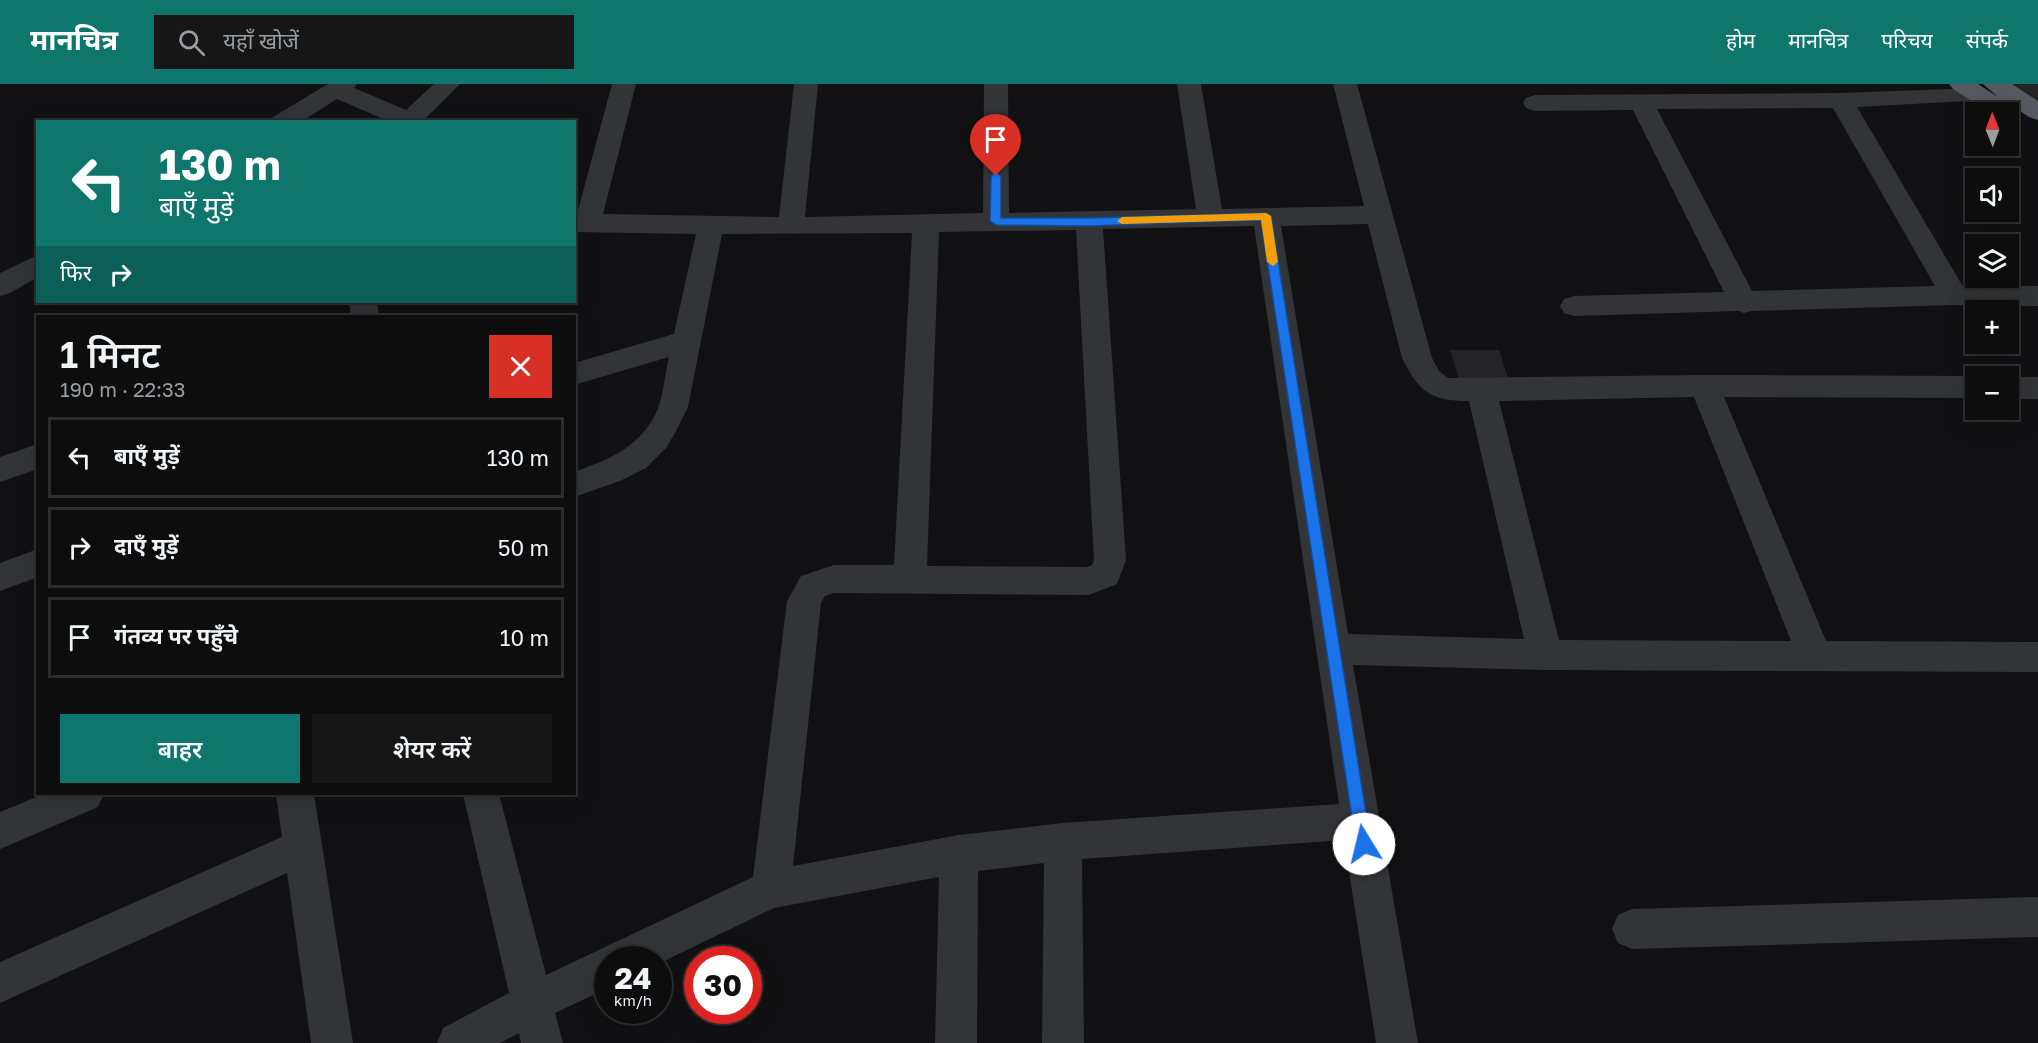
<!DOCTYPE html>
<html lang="hi">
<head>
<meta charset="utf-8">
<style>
	body { margin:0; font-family:"Golos Text","Noto Sans Devanagari",sans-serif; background:#161617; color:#f1f3f6; height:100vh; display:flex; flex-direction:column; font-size:22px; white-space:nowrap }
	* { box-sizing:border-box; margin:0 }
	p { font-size:20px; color:#9a9c9e }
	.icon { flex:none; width:33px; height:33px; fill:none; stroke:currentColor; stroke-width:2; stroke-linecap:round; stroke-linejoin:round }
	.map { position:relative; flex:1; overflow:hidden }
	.drawer { position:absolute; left:36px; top:231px; width:540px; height:480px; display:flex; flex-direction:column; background:#0d0d0e; border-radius:0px; box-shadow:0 6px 24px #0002,0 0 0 2px #2d2d2e }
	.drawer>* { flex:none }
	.guide { position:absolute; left:36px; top:36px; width:540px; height:183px; border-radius:0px; box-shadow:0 6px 24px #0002,0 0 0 2px #2d2d2e; background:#0f766e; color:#fff; overflow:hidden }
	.needle { width:39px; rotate:359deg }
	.tools { position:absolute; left:1965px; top:18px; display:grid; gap:12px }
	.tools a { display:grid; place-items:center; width:54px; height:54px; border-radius:0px; background:#0d0d0e; box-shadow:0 6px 24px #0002,0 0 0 2px #2d2d2e; font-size:30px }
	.speed { position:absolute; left:594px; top:862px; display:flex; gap:12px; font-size:30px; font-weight:700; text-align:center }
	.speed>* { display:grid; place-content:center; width:78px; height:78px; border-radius:50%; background:#0d0d0e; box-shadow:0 6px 24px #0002,0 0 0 2px #2d2d2e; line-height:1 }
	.speed small { font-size:15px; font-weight:400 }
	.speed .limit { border:9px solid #d22; background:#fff; color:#111 }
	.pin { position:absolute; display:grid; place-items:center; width:51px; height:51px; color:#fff; margin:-62px -26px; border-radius:50% 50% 50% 0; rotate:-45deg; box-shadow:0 0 6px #0007 }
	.pin .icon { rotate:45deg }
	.me { position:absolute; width:66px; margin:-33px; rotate:351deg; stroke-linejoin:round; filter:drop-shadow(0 0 4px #0008) }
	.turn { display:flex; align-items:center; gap:21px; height:126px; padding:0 24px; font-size:27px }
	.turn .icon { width:78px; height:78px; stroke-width:2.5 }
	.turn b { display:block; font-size:42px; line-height:51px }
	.then { display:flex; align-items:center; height:57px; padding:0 24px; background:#0003; gap:12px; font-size:22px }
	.round { display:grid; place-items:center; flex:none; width:63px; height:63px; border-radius:0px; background:#161617 }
	.overview { display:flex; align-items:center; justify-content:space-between; height:102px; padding:0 24px }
	h1 { font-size:36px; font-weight:600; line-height:45px }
	.primary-button { display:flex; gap:12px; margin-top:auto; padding:12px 24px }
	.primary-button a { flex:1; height:69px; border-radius:0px; background:#0f766e; color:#fff; font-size:24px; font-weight:600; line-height:69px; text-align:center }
	.primary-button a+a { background:#161617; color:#f1f3f6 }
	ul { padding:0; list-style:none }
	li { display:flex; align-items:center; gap:18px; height:81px; margin:0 12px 9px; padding:0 12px; border:3px solid #2d2d2e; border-radius:0px }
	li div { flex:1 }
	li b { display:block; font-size:22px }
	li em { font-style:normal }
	header { display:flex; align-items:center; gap:36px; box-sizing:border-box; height:84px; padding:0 30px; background:#0f766e; color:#fff }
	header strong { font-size:28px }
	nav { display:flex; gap:33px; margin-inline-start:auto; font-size:21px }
	.search { width:420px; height:54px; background:#161617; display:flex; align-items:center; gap:15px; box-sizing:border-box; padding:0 21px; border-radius:0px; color:#9a9c9e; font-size:22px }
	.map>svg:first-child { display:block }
</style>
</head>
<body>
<header>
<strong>मानचित्र</strong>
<div class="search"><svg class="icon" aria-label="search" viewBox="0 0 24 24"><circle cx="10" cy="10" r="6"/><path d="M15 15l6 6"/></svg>यहाँ खोजें</div>
<nav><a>होम</a><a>मानचित्र</a><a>परिचय</a><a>संपर्क</a></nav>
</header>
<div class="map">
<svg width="2038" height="959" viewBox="0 0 2038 959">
	<rect width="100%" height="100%" fill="#111113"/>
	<path fill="#242427" d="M2010,0H2038V19Z
		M1450,266H1499L1510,300H1460Z"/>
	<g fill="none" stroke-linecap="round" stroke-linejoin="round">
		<path fill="#323438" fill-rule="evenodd" d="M328,0H357L354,4L406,26L434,0H460L422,38H390L337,15L301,38H270L273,33Z
			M612,0H636L603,130L779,133L794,0H818L805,133L983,129L984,0H1008L1009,129L1196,125L1177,0H1201L1222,125L1364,122L1333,0H1357L1432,274L1439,287L1448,294L1704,291L1978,292H1976V314L1724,313L1826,557L2038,558V588L1545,586L1353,581L1418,959H1376L1344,756L1082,775L1084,959H1042L1044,779L978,787L977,959H935L939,793L774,824L658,880V876H608V904L555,929L563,959H521L519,949L500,959H437L443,944L509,909L463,710H499L546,891L753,793L787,517L801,492L834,481H894L912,149L722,150L688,323L675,349L666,364L646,384L620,397L574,413V388C609,376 644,361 658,324C664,308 665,289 669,273L574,301V279L674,250L696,150L574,148V130H577ZM1368,140L1402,274C1419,308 1430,317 1469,317L1524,555L1348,550L1281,142ZM1254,142L1339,720L1063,739L959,751L793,782L821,519L825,512L834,509L1089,511L1117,500L1126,476L1103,145ZM1076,146L1094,476L1092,481L1087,483L927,482L939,148ZM1694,313L1791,557L1559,556L1499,317Z
			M1977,4L1986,6L1989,11L1986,16L1857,23L1962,201L2038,202V222L1954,221L1751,227L1744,229L1738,227L1574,232L1564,229L1560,222L1564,215L1574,212L1724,208L1633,26L1535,27L1526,24L1523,19L1526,14L1535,11L1841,9ZM1833,24L1935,202L1752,207L1657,25Z
			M38,171V193L10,209L0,212V189Z
			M349,218H377L379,232H351Z
			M2008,293H2038V315H2008Z
			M38,360V385L0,398V373Z
			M38,465V493L0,507V479Z
			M44,710H104L98,723L0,765V728Z
			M276,710H314L353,959H311L287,789L0,919V878L282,753Z
			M2038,813V853L1632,865L1618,859L1612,845L1618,831L1632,825Z"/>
		<path fill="#565a60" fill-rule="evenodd" d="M1949,0H1978L1998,13L1983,0H2012L2038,17V36L2029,33L2014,23L2017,28L2014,33L2008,35V28H1989L1953,5Z"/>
	</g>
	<path fill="#1a73e8" stroke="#114b97" stroke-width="1.5" d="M996,88L1001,92V134H1089L1266,129L1271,132L1371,760L1369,765L1364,767L1358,765L1356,760L1261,136L1089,142L996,141L990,137L991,92Z"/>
	<path fill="#f59e0b" d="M1266,129L1271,132L1278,178L1273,182L1267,178L1261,136L1122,140L1117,137L1122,133Z"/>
</svg>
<div class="tools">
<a><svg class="needle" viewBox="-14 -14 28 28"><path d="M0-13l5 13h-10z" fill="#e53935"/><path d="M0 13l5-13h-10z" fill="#9a9c9e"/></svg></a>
<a><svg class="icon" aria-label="sound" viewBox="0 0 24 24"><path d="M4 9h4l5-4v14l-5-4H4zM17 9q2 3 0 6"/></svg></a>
<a><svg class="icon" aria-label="layers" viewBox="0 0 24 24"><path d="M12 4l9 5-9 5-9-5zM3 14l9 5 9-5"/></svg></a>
<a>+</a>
<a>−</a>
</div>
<div class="speed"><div>24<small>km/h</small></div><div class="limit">30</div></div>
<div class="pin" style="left:996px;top:92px;background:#d93025"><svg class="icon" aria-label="arrive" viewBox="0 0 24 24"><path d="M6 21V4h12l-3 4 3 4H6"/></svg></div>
<svg class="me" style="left:1364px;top:760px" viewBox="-20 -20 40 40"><circle r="19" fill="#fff"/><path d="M0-13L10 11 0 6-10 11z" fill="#1a73e8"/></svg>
<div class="guide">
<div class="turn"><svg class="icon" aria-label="left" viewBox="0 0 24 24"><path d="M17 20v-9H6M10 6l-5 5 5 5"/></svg><div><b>130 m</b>बाएँ मुड़ें</div></div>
<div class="then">फिर<svg class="icon" aria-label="right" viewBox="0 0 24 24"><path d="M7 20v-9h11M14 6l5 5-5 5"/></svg></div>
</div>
<section class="drawer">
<div class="overview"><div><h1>1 मिनट</h1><p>190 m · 22:33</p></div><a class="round" style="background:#d93025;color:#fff"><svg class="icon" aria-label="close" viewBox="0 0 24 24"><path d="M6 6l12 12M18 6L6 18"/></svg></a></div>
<ul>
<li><svg class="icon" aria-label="left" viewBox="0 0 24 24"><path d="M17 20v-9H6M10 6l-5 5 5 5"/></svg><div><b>बाएँ मुड़ें</b></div><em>130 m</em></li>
<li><svg class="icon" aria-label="right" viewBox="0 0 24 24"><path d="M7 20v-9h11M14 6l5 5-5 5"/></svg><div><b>दाएँ मुड़ें</b></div><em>50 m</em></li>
<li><svg class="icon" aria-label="arrive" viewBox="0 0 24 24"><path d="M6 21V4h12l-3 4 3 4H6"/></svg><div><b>गंतव्य पर पहुँचे</b></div><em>10 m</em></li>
</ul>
<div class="primary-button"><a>बाहर</a><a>शेयर करें</a></div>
</section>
</div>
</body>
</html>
